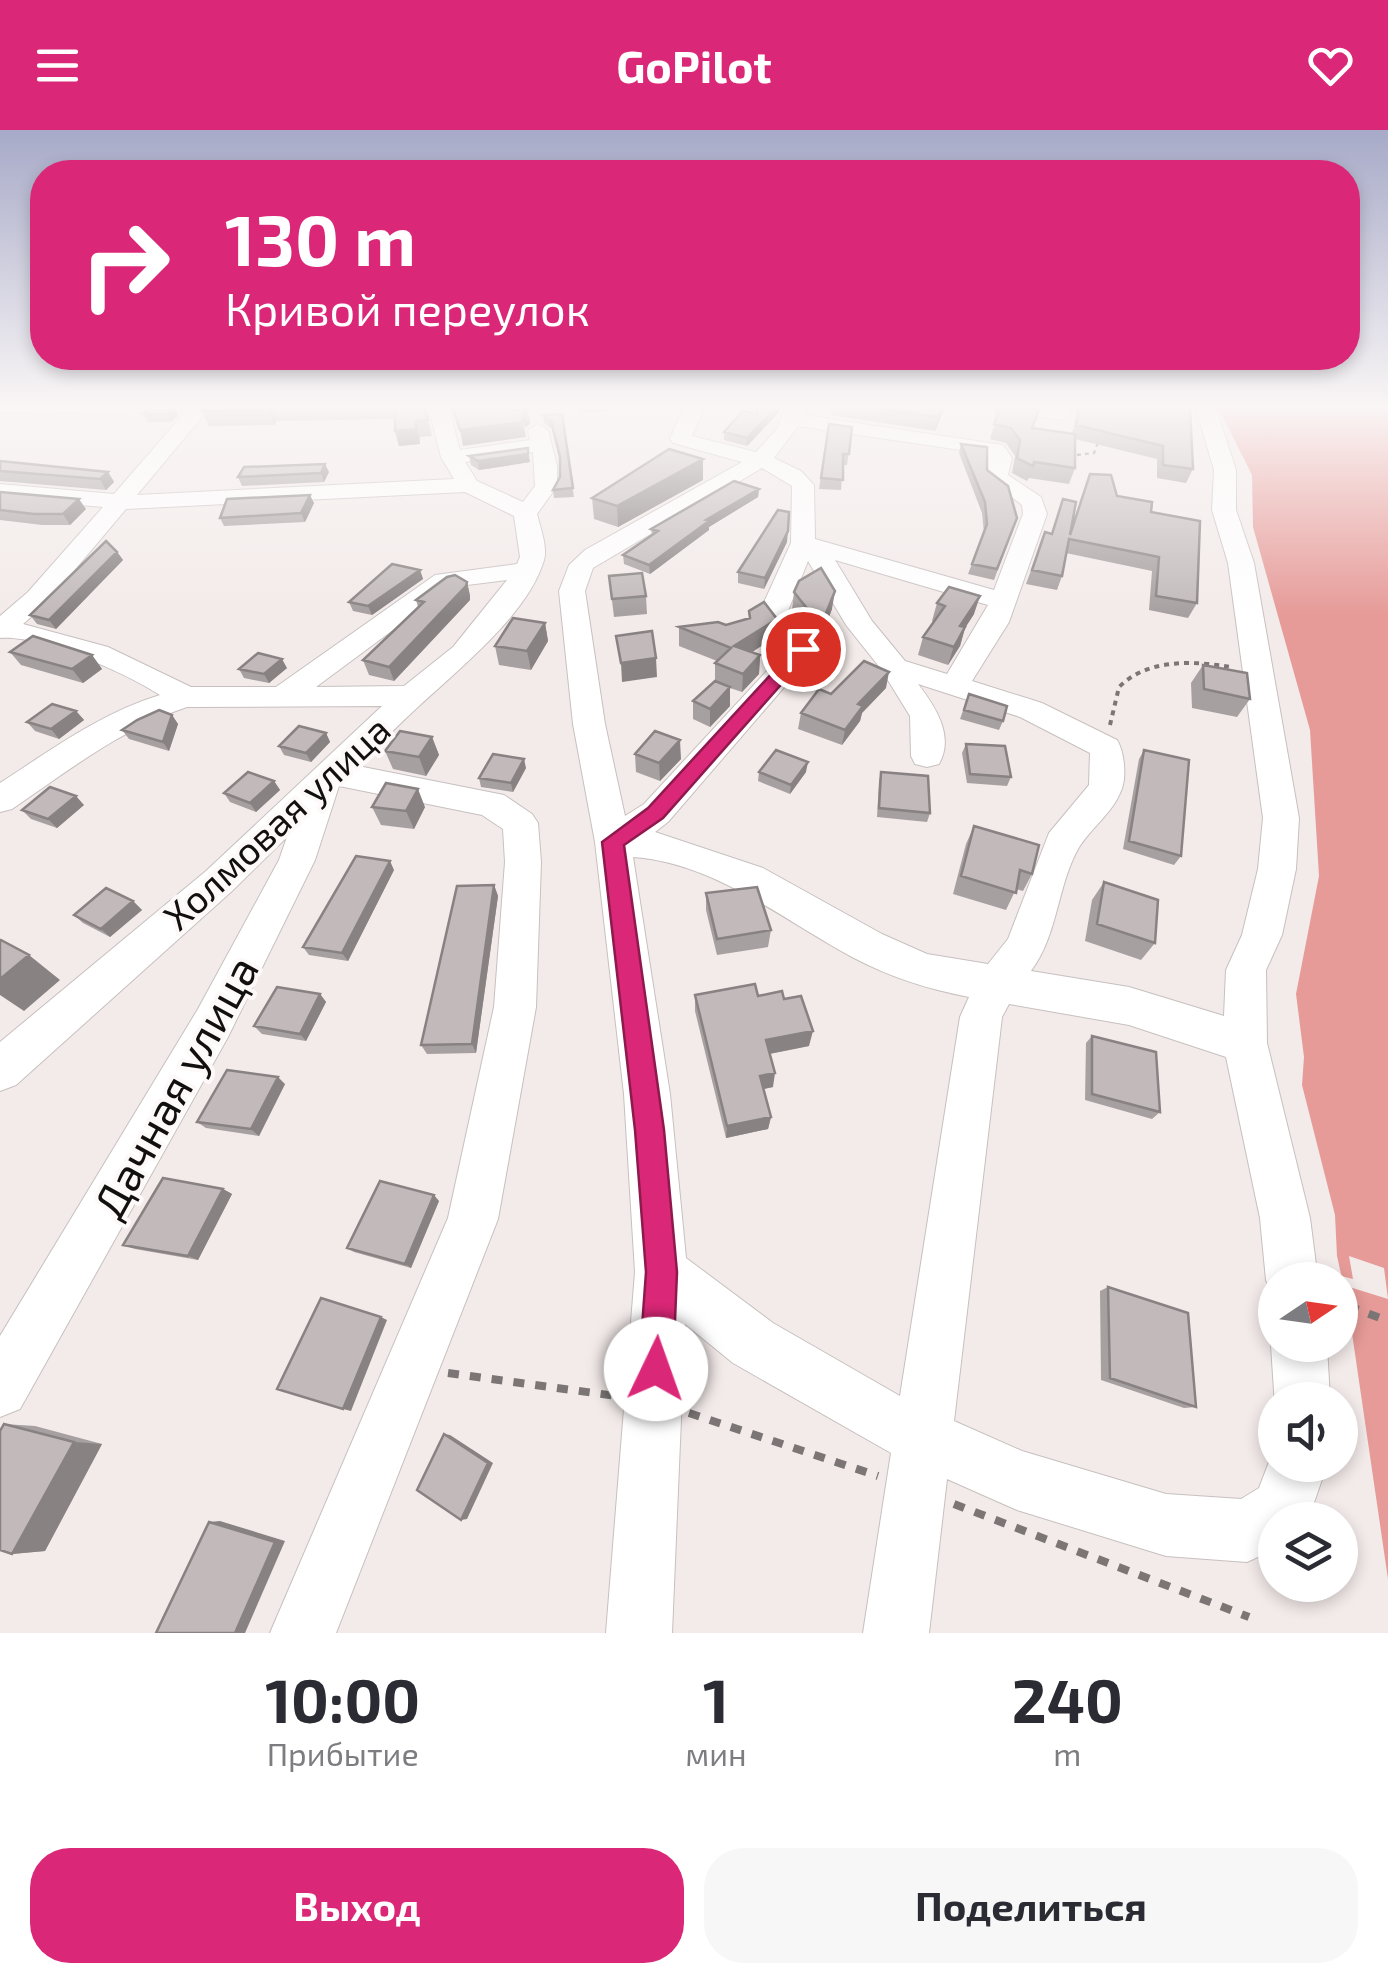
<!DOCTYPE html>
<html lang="ru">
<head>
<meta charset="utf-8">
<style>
	body { margin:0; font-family:"Exo 2",sans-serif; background:#f7f7f7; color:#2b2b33; height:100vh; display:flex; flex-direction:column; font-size:38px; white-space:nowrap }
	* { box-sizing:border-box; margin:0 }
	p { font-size:32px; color:#7c7c81 }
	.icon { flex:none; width:55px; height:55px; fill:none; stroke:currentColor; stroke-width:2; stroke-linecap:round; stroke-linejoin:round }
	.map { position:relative; height:1503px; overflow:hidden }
	.sheet { display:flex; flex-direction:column; background:#fff; flex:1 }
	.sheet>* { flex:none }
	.hud { position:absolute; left:30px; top:30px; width:1330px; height:210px; border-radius:40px; box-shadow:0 5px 15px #0003; background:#db2777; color:#fff; overflow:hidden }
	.needle { width:65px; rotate:77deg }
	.fabs { position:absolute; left:1258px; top:1132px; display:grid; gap:20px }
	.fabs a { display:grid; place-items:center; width:100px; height:100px; border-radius:50%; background:#fff; box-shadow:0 5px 15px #0003; font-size:50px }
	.pin { position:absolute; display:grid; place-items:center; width:85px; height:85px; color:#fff; margin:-42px; border:5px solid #fff; border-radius:50%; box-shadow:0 2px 10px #0007 }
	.me { position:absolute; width:110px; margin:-55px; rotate:3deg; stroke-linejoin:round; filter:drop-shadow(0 0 8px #0008) }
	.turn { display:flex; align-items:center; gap:35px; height:210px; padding:0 30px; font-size:45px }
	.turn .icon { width:130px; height:130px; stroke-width:2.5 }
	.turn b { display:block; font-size:70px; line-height:85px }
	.eta { display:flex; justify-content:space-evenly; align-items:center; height:170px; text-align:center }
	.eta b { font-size:60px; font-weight:700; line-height:70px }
	.cta { display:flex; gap:20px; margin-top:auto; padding:20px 30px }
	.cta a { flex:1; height:115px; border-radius:40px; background:#db2777; color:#fff; font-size:40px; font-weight:700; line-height:115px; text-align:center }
	.cta a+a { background:#f7f7f7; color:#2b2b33 }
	header { display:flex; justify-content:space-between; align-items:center; height:130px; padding:0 30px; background:#db2777; color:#fff; font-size:45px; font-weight:700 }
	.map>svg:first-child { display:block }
</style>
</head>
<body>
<header><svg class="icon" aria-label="menu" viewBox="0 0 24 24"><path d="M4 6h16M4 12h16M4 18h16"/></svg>GoPilot<svg class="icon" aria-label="heart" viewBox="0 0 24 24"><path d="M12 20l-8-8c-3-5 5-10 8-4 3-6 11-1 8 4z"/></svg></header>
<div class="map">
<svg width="1388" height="1503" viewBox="0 0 1388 1503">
	<rect width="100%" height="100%" fill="#f3ebea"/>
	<path fill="#e69b98" d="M1217,275H1388V1449L1348,1176L1337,1126L1335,1085L1302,955L1304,927L1296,864L1319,746L1310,600L1253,397L1252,345Z"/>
	<path fill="#f3ebea" d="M1349,1126L1384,1138L1388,1169L1343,1155L1341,1146L1353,1149Z"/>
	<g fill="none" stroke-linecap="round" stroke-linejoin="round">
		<g stroke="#c7c0bf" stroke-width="2">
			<path id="minor" d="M0,275H226L207,281L137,365L454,349L441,327L428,275H448L460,320L530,310L528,300L538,294L548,300L557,336V356L537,384C540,397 548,417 544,430C529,483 459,539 419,576C398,595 378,616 358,636L504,665L532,684L538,693L541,732L536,877L498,1089L336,1503H270L448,1088L494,877L505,732L503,699L482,685L339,656L315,730L228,907L20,1279L0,1287V1206L198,879L279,730L287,707L232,761L16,955L0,961V912L206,741L382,576L187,577C122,598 68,641 12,679L0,682V653C51,620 101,583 160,565C126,543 39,504 0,508V486L28,462L103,377L0,368V354L114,364L186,281L0,283ZM533,322L535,356L523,372L477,351L465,332ZM465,362L514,386L520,427L517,434L435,445L276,557H191L108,517L23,494L46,474L126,379ZM507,450L453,517L404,556L316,557L451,457Z
				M685,275H705L692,306L756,322L777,299L786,275H806L803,285L1003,315L1012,328L1008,345L1041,367L1047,384L1009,492L972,551L1042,573L1117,610C1124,621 1126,643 1123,655C1116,681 1091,697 1078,719C1057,757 1058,805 1031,841L1129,857L1224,886L1226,840L1242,805L1258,739L1263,688L1228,433L1212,380L1214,340L1195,275H1215L1236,340V380L1254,433L1299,688L1296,739L1282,805L1266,840L1267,913L1310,1088L1318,1150H1275V1169L1266,1150L1260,1088L1226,927L1129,895L1009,874L1002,887L954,1291L1022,1321L1166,1364L1241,1369L1259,1358L1275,1316V1335H1327L1308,1390H1275V1419L1247,1432L1166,1426L1017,1380L947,1349L929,1503H863L891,1323L733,1233L685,1194L672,1503H606L635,1142L624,964L595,712L573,594L559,461L569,435L585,420L742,332L673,313L670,309ZM798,296L988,324L986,347L1022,375L1023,384L994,460L815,409L814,355L801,341L774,328ZM762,338L792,356L791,413L760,481L788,518L644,674L625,686L605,594L585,461L593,438ZM835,430L988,475L947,544L905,531L872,491ZM808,431L846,495L881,539L910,586L911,626L915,634L927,637L939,634C955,606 935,576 918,554L1020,587L1090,623L1089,655L1049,703L1008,809L988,834L927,824L882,804L763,738L655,702L668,692L817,519L788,481ZM633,727C716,733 784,791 854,828C892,848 928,859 969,867L960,887L900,1266L773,1193L686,1128L670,964Z
				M985,275H1039L1069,280L1072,284L1062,290L995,281Z
				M1275,1206V1215H1327L1330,1270H1275V1277L1271,1215Z"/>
		</g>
		<path stroke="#7b7675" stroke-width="2.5" stroke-dasharray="4 4" stroke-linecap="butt" d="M1069,326L1094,323L1099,310"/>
		<path stroke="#7b7675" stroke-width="4" stroke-dasharray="5 5" stroke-linecap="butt" d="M1110,595L1119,557C1148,528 1194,531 1231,537"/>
		<path stroke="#7b7675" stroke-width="8" stroke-dasharray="11 11" stroke-linecap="butt" d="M1348,1176L1388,1191
			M448,1243L616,1266
			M689,1283L878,1346
			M954,1374L1249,1487"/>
		<use href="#minor" fill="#fff" fill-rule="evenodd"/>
	</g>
	<path fill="#a7a0a0" d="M209,275H425L432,306L420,307V314L399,316L395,301V289L277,291L274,295L209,296L202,281Z
		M577,275H607V282H579Z
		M755,275H781L779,282L747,316L724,310V302L755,284Z
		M831,275H946L935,301L831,285Z
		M996,275H1041L1033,298L1072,304L1077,283L1070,276L1062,275H1174L1193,339L1186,353L1157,348V329L1075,309V338L1069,354L1029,348L1027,351L1012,343L1015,326L1006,313L990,309L997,286L994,284Z
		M174,277L178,285L171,292H148L143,284Z
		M562,284L574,367L554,368L553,360L560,347V331L552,299L544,293L543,285Z
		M829,294L852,297L847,335H843L841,360L819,359Z
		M961,314L987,340L1017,388L994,450L968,444L984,403L982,383L959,323Z
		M528,318L530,332L479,340L471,335L469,326Z
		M0,331L108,342L114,352L106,360L0,351Z
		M329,342L324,352L242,356L238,347Z
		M1090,344L1117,366L1151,382L1197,473L1188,488L1149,480L1152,441L1066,423L1062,446L1057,460L1026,454L1045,402L1051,404L1071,399Z
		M703,350L618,397L594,389L592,368Z
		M759,359L758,367L709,397V400L650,444L624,434L623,425L652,405L651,399Z
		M0,362L86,379L70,395H42L0,390Z
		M314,373L305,392L224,396L220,388Z
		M787,412L764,459L738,453V442Z
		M117,422L123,430L56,499L37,494L30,485Z
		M420,440L423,449L372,485L353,481L349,472Z
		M609,446L646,466L647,484L614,487Z
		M467,452L470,466V470L394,551L369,545L363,530L418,477L416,470Z
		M794,462L832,479L821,507L811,504L792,480Z
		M937,473L974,484L965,498L960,516L948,535L918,525L923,507L934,492L932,491Z
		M749,481L775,507L752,522L760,525L759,544L742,562L730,558V576L710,597L693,589V571L715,551V533L717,531L679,516V497L726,495L749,489Z
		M545,493L548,511L531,540L499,535L495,516Z
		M10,522L92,525L102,539L83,553L21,535Z
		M1203,535L1250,569L1237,587L1192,578L1191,553Z
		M287,538L269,553L244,548L239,539Z
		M886,558L862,583L860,591L842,615L798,599L801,583L831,564Z
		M969,564L1003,591L999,600L960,589Z
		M76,581L84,590L59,609L35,601L27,592Z
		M172,585L178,594L169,621L129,609L122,600Z
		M326,603L330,612L311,632L284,625L279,616Z
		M432,607L439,625L426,646L393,639L385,621Z
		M966,614L1011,647L1007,656L967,653L962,623Z
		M1144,620L1181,726L1174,735L1123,719L1139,629Z
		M635,624L681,629L660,651L636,642Z
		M526,638L513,662L481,657L479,648Z
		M759,642H806L790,664L758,651Z
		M881,642L930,683L927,692L877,687L879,651Z
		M274,651L280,660L256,682L230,672L224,663Z
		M84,675L57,698L31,689L22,680Z
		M372,677H425L414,699L381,695Z
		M974,696L1032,744L1023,761L1016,759L1006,780L953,764L966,714Z
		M394,740L348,831L309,825L303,817Z
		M1104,752L1155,813L1141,830L1085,811L1092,770Z
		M494,755L498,766L476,923L427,924L421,915Z
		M706,763L771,800L768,817L717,825L706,780Z
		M133,771L142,780L110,807L83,793L74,785Z
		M320,864L326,872L306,911L262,904L254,896Z
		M695,865L758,866L784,869L809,916L770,924L773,957L764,959L771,987L768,999L726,1008L695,881Z
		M1092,906L1160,982L1152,989L1085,970L1086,913Z
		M285,954L259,1006L206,998L197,992Z
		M223,1059L232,1064L198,1130L135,1119L123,1115Z
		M439,1071L411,1138L354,1122L347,1118Z
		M1108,1157L1196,1277L1184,1278L1101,1250L1100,1161Z
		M4,1294L35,1296L102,1314L45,1421L12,1424Z"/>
	<path fill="#888282" d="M779,275H781L779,282L747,316V308Z
		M943,275H946L935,301L938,287Z
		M271,276L277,291L274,295L268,280Z
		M174,277L178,285L171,292L167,284Z
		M528,279L530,294L525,298L522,283Z
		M416,291L420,314L399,316L395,301Z
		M523,292L526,307L463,316L460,300Z
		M528,324L530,332L479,340L478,331Z
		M703,329V350L618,397L617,376Z
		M325,334L329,342L324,352L321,343Z
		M108,342L114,352L106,360L100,349Z
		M759,359L758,367L709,397V400L650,444L649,435L706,390Z
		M310,365L314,373L305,392L301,383Z
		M79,369L86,379L70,395L63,384Z
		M788,401L787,412L764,459L765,448Z
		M117,422L123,430L56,499L49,490Z
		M420,440L423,449L372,485L368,476Z
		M467,452L470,466V470L394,551L389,537Z
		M835,461L832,479L821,507L824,488Z
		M980,466L974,484L965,498L960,516L948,535L960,496Z
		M777,489L775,507L734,534V516Z
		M545,493L548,511L531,540L527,521Z
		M92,525L102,539L83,553L72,539Z
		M760,525L759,544L742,562L743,544Z
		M656,528L657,547L622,552L621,533Z
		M282,529L287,538L269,553L264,544Z
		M889,542L886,558L862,583L860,591L842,615L845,600L858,574Z
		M730,557V576L710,597V579Z
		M76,581L84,590L59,609L51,599Z
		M172,585L178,594L169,621L163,612Z
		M326,603L330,612L311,632L306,623Z
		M432,607L439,625L426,646L419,627Z
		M680,610L681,629L660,651L659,633Z
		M524,629L526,638L513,662L511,653Z
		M808,632L806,642L790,664L791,655Z
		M274,651L280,660L256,682L250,673Z
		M418,659L425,677L414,699L406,681Z
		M76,666L84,675L57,698L48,689Z
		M390,731L394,740L348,831L342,823Z
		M494,755L498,766L476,923L472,914Z
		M133,771L142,780L110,807L101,799Z
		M29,825L60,850L24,881L0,865V849Z
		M320,864L326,872L306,911L300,904Z
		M813,901L809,916L763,925L766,910Z
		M775,943L773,957L758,960L760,946Z
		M278,947L285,954L259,1006L251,999Z
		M771,987L768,999L726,1008L727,996Z
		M223,1059L232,1064L198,1130L188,1126Z
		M434,1065L439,1071L411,1138L405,1134Z
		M381,1187L387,1190L351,1281L343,1279Z
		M444,1304L450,1305L493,1333L467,1389L461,1390Z
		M74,1312L102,1314L45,1421L12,1424Z
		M220,1391L285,1411L245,1503H235L209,1392Z"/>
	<path fill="#c2baba" stroke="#888282" stroke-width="2.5" d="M209,275H346L271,276L268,280L202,281Z
		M395,275H424L428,290L416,291V299L395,301Z
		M452,275H512L513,280L528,279L522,283L523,292L460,300Z
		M756,275H779L747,308L724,302L743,281L757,284Z
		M856,275H943L938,287Z
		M1002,275H1041L1032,298L1075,304V338L1034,332L1033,336L1017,328L1020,310L1011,298L994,294Z
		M1080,275H1174L1190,278L1193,339L1163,335V316L1076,295Z
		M151,277H174L167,284H143Z
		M562,284L573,358L553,360L560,347V327L551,291L543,285Z
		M829,294L852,297L849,324H843V350L821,348Z
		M961,314L987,317V340L1008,356L1017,388L997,439L972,434L987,394L985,372Z
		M528,318V324L478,331L469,326Z
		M669,319L703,329L617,376L592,368Z
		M0,331L108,342L100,349L0,341Z
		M325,334L321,343L238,347L244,337Z
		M1090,344L1111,345L1117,366L1152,372L1151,382L1200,391L1197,473L1156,466L1159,427L1069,409L1062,446L1032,440L1045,402L1052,404L1063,369L1076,372L1070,405Z
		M734,351L759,359L706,390L709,391L649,435L623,425L658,401L651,399Z
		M0,362L79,369L63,384H34L0,380Z
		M310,365L301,383L220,388L227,369Z
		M778,380L789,382L788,401L765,448L738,442Z
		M106,411L117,422L49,490L30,485Z
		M392,434L420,440L368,476L349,472Z
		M821,438L835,461L824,488L813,486L794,462L799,451Z
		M642,443L646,466L612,469L609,446Z
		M455,445L467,452L466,456L389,537L363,530L424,472L416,470L447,447Z
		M949,457L980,466L960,496L965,497L954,517L923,507L945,476L937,473Z
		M764,472L777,489L734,516L760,525L743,544L715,533L731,518L679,497L718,492L726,495L750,488L749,481Z
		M513,488L545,493L527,521L495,516Z
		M652,501L656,528L621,533L616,506Z
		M33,506L92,525L72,539L10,522Z
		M258,523L282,529L264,544L239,539Z
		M864,531L889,542L858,574L863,576L845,600L801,583L819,559L831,564Z
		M1203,535L1247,543L1250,569L1204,559Z
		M715,551L730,557L710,579L693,571Z
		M969,564L1007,576L1003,591L964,580Z
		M52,574L76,581L51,599L27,592Z
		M159,580L172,585L163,612L122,600L137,590Z
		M299,596L326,603L306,623L279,616Z
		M400,601L432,607L419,627L385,621Z
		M655,601L680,610L659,633L635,624Z
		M966,614L1005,616L1011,647L970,644Z
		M776,620L808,632L791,655L759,642Z
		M1144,620L1189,630L1181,726L1129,711Z
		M493,624L524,629L511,653L479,648Z
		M248,642L274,651L250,673L224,663Z
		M881,642L928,646L930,683L879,678Z
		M386,653L418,659L406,681L372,677Z
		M50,657L76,666L48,689L22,680Z
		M974,696L1039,715L1032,744L1020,740L1016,763L961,746Z
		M356,726L390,731L342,823L303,817Z
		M1104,752L1158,770L1155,813L1097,794Z
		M494,755L472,914L421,915L457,756Z
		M757,757L771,800L717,809L706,763Z
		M106,758L133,771L101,799L74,785Z
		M1,810L29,825L0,849V811Z
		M755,854L758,866L782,861L784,869L801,866L813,901L766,910L775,943L760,946L771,987L727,996L695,865Z
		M277,857L320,864L300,904L254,896Z
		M1092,906L1156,922L1160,982L1092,964Z
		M227,940L278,947L251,999L197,992Z
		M163,1048L223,1059L188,1126L123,1115Z
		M380,1051L434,1065L405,1134L347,1118Z
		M1108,1157L1188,1183L1196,1277L1110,1248Z
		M321,1168L381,1187L343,1279L277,1259Z
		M4,1294L74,1312L12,1424L0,1420V1301Z
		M444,1304L488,1333L461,1390L417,1360Z
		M209,1392L275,1412L235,1503H156Z"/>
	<linearGradient id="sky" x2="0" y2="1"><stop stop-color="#a7aac8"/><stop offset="0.57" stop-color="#faf6f6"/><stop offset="1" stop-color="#faf6f6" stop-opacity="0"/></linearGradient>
	<rect width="1388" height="485" fill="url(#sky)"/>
	<path fill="#db2777" stroke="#8e194d" stroke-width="2.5" d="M803,514L812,519L809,523L663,688L624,715L664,1000L677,1142L673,1239L668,1251L656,1256L644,1251L639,1239L646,1142L635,1000L602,712L648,678L797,516Z"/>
	<g text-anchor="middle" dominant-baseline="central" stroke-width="8" stroke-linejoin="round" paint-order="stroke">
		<g font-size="38" fill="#120f0f" stroke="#fef9f9">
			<text transform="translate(276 692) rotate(-43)">Холмовая улица</text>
		</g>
		<g font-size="45" fill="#120f0f" stroke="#fef9f9">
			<text transform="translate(174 956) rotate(-61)">Дачная улица</text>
		</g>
	</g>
</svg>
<div class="fabs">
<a><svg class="needle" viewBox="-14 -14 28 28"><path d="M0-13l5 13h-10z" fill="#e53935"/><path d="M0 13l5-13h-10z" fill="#7c7c81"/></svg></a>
<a><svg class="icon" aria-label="sound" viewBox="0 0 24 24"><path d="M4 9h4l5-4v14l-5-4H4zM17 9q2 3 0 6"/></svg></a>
<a><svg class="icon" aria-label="layers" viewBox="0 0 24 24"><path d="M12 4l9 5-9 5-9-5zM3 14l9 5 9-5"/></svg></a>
</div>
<div class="pin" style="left:803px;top:519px;background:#d93025"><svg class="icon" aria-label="arrive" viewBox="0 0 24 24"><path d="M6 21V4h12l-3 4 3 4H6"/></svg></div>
<svg class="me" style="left:656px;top:1239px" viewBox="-20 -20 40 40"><circle r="19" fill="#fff"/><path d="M0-13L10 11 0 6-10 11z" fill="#db2777"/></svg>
<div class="hud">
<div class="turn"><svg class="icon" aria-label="right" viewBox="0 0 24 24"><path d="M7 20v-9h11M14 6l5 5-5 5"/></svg><div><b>130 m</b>Кривой переулок</div></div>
</div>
</div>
<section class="sheet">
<div class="eta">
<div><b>10:00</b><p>Прибытие</p></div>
<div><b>1</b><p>мин</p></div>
<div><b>240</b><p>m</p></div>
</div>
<div class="cta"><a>Выход</a><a>Поделиться</a></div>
</section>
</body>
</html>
